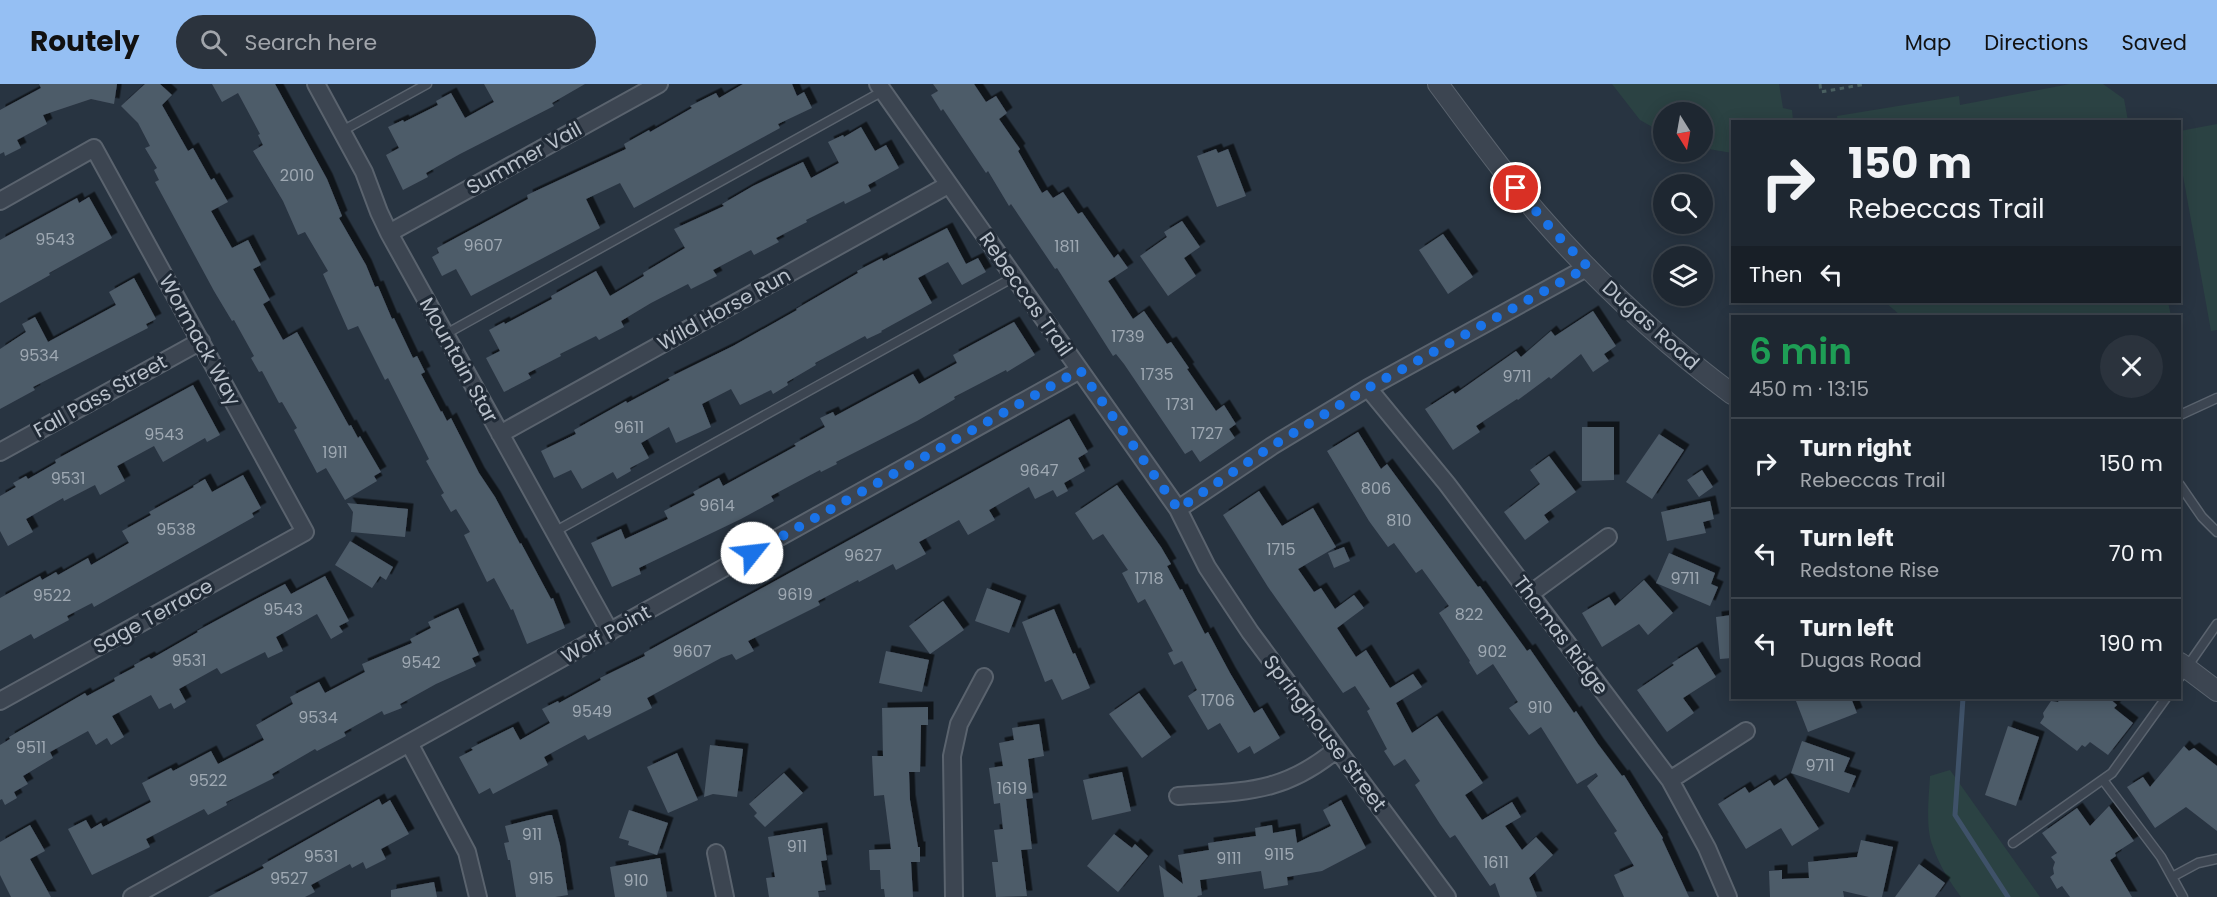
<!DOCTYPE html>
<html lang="en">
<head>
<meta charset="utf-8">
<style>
	body { margin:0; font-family:Poppins,sans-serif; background:#2b333d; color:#f1f3f6; height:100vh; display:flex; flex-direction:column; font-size:22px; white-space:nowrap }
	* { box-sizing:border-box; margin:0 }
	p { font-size:20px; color:#a1a5ab }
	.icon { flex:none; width:33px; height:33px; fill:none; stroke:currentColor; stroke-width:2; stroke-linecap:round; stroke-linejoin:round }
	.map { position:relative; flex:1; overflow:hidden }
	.drawer { position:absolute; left:1731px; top:231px; width:450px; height:384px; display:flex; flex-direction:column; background:#1e2731; border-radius:0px; box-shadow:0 3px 15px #0003,0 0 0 2px #3c444d }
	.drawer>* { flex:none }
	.top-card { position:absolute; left:1731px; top:36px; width:450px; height:183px; border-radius:0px; box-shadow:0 3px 15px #0003,0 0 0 2px #3c444d; background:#1e2731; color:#f1f3f6; overflow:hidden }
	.needle { width:39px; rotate:169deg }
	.buttons { position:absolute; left:1653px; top:18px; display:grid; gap:12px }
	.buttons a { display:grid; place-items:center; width:60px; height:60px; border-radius:50%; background:#1e2731; box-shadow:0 3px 15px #0003,0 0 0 2px #3c444d; font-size:30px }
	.pin { position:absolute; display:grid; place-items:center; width:51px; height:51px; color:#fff; margin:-26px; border:3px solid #fff; border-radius:50%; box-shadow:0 2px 6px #0007 }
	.me { position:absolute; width:66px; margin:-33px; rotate:61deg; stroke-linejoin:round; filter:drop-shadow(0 0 4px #0008) }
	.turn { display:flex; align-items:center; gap:21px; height:126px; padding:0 18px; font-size:27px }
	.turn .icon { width:78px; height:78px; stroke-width:2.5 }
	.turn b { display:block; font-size:42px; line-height:51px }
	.then { display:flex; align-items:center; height:57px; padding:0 18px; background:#0003; gap:12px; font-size:22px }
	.round { display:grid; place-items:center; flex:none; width:63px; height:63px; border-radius:32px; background:#2b333d }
	.headline { display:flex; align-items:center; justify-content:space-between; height:102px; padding:0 18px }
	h1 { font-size:36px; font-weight:600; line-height:45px; color:#1e9e55 }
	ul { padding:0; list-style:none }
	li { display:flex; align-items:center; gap:18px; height:90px; padding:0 18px; border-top:2px solid #3c444d }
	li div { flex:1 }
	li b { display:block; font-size:22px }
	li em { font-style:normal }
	header { display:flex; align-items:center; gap:36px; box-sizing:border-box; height:84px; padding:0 30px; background:#95bff3; color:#111 }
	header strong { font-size:28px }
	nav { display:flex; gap:33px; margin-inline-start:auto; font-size:21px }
	.search { width:420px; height:54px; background:#2b333d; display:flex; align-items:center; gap:15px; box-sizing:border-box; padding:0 21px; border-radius:33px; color:#a1a5ab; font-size:22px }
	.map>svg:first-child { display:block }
</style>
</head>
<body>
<header>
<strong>Routely</strong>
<div class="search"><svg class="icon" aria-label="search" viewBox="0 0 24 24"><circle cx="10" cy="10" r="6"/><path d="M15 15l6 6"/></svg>Search here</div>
<nav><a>Map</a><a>Directions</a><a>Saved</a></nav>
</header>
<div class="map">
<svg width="2217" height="813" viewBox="0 0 2217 813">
	<defs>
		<filter id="shadow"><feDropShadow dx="5.5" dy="-5.5" stdDeviation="0" flood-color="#0009"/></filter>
	</defs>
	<rect width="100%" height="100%" fill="#283441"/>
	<path fill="#2b4243" d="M1612,0H1779L1783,24L1792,26L1793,37L1732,38V69L1703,64L1702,28H1664L1663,49L1640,36Z
		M2070,0H2103L2124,15L2128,37L1838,38L1837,32L1959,12L1960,21Z
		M2217,40V246L2211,247L2180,75V47Z
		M1885,218H2168L2171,232H1901Z
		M1950,686L2040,813H1961C1950,798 1939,781 1933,763C1925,744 1929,712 1930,692Z"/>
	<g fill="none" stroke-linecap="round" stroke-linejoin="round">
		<path stroke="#3f5269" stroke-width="5" d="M1963,614L1955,731L2008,813"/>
	</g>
	<path fill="#4e5b69" filter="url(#shadow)" d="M39,0H117L114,20L91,15L43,31L47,40L17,56L21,64L5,72L4,68L0,70V26L41,4Z
		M145,0H160L172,11L162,21L188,67L193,64L211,96L214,94L228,118L211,127L232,164L248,156L261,181L253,185L270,216L263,220L283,256L297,248L349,342L351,341L358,354L360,352L381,388L374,392L377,397L345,416L326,384L317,389L294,346L297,344L282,318L279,319L262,287L259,288L251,274L254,272L234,236L232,237L214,207L155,98L159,96L154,86L157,84L145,64L150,62L138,39L121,22Z
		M212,0H275L327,95L342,132L339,134L366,181L375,203L378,202L392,235L394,234L413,274L417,272L425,288L421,290L441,328L442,327L447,337L451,334L479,389L495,413L520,460L521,459L551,515L553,514L565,544L527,560L513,525L511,526L494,494L487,498L464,451L470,448L456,425L451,428L441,411L444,409L426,377L429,375L388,294L385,296L358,242L348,246L323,190L328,187L305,148L298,151L283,117L253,67L263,61L258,51L260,50L238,9L222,18Z
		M484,0H585L552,19L554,22L460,70L426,89L428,93L403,106L386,71L399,64L388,43L403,36L404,38L438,21L436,17L451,9L465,34L494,18Z
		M743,0H792L797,12L804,8L812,24L778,40L780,44L634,124L620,99L586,115L600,144L471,212L456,185L442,192L432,173L439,169L437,164L528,115L527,111L626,65L624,60L649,46L650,48L692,24L690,22L716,9L719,14Z
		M933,0H974L986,18L996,12L1007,29L999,35L1020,65L1018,67L1042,109L1047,106L1053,114L1063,108L1078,130L1082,128L1114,174L1118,170L1128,184L1108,197L1133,235L1144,227L1167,260L1171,258L1189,284L1187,285L1216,327L1224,321L1236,340L1229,345L1235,354L1200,378L1192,366L1185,370L1124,280L1116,270L1113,272L1057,184L1055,185L1011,120L1009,122L988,87L986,89L943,25L941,27L931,11L938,7Z
		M861,43L875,67L886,61L899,84L868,101L871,107L845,120L844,117L806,136L807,138L776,154L779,158L754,171L751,166L713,186L717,192L691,205L688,200L651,219L621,237L624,243L599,256L596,252L560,270L561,272L528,289L531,294L504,308L486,274L500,267L489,246L504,238L505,240L552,215L551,212L596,187L610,212L644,192L643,189L685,164L674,145L724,122L722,120L753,102L803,78L811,94L839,79L828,58L843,51L844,53Z
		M1216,65L1218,69L1228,65L1246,112L1217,123L1197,72Z
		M89,113L112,154L49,189L50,191L0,219V156L77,114L79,119Z
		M1182,137L1200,163L1184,174L1196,192L1168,212L1140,172L1167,153L1164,148Z
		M947,144L966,180L978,174L986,188L962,201L948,178L918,194L932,219L881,247L882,248L867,255L865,252L815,279L816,281L787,298L788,301L773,310L771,306L740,321L731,305L702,320L711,343L676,359L669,343L641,359L649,374L630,384L631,387L617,395L613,388L582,405L571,386L554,394L541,367L576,350L574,346L626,317L627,319L670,296L668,294L733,262L797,226L796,225L858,189L857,187L882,174L883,177Z
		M1443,150L1473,193L1448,210L1419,166Z
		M134,194L156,235L146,240L148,244L33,303L35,306L0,325V265L26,248L22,240L35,233L48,258L116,221L109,208Z
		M1593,227L1616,262L1604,270L1609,277L1593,288L1581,270L1551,295L1549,293L1518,316L1517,315L1476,342L1480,348L1453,366L1425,325L1453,307L1455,310L1516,267L1521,273L1551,247L1555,252Z
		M1014,238L1035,271L1007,288L1006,286L954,313L955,315L917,337L836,378L837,380L821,388L820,386L771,412L774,417L741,435L639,484L641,490L612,503L591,459L621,445L625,455L668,435L664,427L695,411L693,408L719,394L723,402L796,362L794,360L825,343L820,334L833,328L835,332L913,290L919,300L957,279L953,271Z
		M193,301L220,351L207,358L205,354L163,378L154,362L117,382L125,397L100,411L95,401L64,417L63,414L26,435L33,448L8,462L0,447V412L16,403L13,399L26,392L28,395L56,379L55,376Z
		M1069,335L1088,368L1078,374L1085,387L1064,399L1068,407L1057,413L1053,406L1035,415L1029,403L989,426L995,436L968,451L959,436L919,458L926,470L896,486L893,480L859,498L858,496L818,517L820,521L748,557L754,567L736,576L732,570L721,574L647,614L652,624L588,656L585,651L544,673L548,681L493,710L490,704L479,710L459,673L473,666L471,664L513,643L520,656L550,639L542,625L558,617L559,619L601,596L600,594L645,572L644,569Z
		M1582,343H1614V396L1582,397Z
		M1358,348L1381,385L1387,380L1478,503L1480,502L1527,567L1530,565L1574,629L1576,627L1598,660L1622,692L1624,691L1663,754L1662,755L1689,813H1624L1614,791L1634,782L1614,749L1617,747L1587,702L1598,692L1596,689L1577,700L1541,643L1529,651L1509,624L1518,618L1493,580L1477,591L1469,578L1470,577L1439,529L1449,522L1422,485L1416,489L1394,459L1388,463L1369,437L1327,367Z
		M1659,350L1684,366L1652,415L1626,398Z
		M1549,372L1576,408L1544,431L1549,438L1525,456L1504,428L1540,400L1530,386Z
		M1702,386L1713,403L1699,413L1687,396Z
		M243,391L261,424L252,429L254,433L94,523L92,519L67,532L69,536L54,544L34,555L31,550L0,567V514L40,492L42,496L56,488L58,491L88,474L91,481L129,459L122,447L151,431L149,428L194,403L193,402L205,395L212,408Z
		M1117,401L1161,463L1171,480L1167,482L1180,506L1182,505L1205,550L1208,548L1230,589L1254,629L1262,624L1280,654L1254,670L1250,662L1238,669L1220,639L1208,646L1188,612L1197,606L1182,577L1174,581L1168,569L1173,567L1145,515L1138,519L1122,489L1128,486L1103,450L1093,456L1075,429Z
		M1259,407L1282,442L1313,424L1336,463L1298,485L1314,508L1321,504L1335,525L1354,511L1364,524L1337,544L1356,573L1366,566L1390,604L1413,590L1422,603L1396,619L1412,649L1437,632L1483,699L1465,711L1482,736L1512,718L1521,733L1505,742L1522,766L1536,753L1553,771L1529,794L1537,813H1500L1495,799L1490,802L1455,751L1450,754L1440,740L1415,701L1420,697L1405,675L1394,682L1384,667L1387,665L1367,627L1370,625L1355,602L1343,609L1268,503L1223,431Z
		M1710,417L1714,435L1703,438L1706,449L1667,457L1661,428Z
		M347,419L408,425L405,453L351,448L353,428Z
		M350,457L393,483L386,496L380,492L372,504L335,481Z
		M1344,463L1350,477L1334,484L1328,469Z
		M1669,469L1715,489L1711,500L1718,503L1710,522L1656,499Z
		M325,492L349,537L339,542L343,548L331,555L317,530L276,553L283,567L268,574L265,568L221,590L217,584L179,605L186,618L174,625L171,619L159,625L151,611L112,632L124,653L111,661L107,654L96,661L88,647L50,668L53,674L23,692L28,700L14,708L17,714L5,721L2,715L0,716V661L10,655L9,653L85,609L87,612L115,597L114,594L135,583L134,581L149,573L151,575L198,548L197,547L256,515L285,500L291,510Z
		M1644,496L1673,529L1648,551L1639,540L1602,563L1582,529L1609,513L1615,522Z
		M987,504L1021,517L1009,549L975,537Z
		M943,517L964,546L930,570L909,542Z
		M458,524L479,571L472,574L476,582L436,600L400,620L402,624L384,631L382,627L344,648L346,652L317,667L315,665L272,690L274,694L226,718L227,721L208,731L204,725L146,755L150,763L92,791L68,745L86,736L91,745L101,739L103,743L151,718L142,699L171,684L173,687L211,667L218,680L264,656L256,641L293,620L290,613L319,598L325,609L365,588L362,580L412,559L410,555L431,544L428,538Z
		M1054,525L1073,570L1075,569L1090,604L1062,616L1052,595L1045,598L1022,538Z
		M1732,531V574L1720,575L1716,533Z
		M1697,563L1716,593L1683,614L1694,629L1667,648L1637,606L1674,581L1672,579Z
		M886,567L929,576L922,608L879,599Z
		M1139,609L1171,653L1142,674L1109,630Z
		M1806,614H1851L1857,629L1808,648L1796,617Z
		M2061,614H2109L2117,621L2114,624L2133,639L2108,671L2090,658L2085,663L2082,661L2077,667L2040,639L2044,633L2043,629L2051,617L2058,618Z
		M928,623V641H921L920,688H909L910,716L918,763H920V778H911L913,813H885L884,805H881L880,786H870L869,766L891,765L884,711L874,712L872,672H883L882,624Z
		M1039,640L1044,672L1028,675L1033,714L1026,715L1032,765L1021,766L1027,812L996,813L992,778H998L994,746L1003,745L1000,719L994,720L989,684L1003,682L999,659L1014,656L1012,644Z
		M2008,642L2039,653L2016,722L1985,711Z
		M1802,657L1850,674L1844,688L1856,692L1849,709L1791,689Z
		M710,661L743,665L737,713L713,710L704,713Z
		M2184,662L2189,667L2194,664L2217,682V747L2186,723L2155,744L2127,703L2143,693L2150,703Z
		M677,669L698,716L668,729L647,683Z
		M1122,688L1131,727L1092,736L1083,696Z
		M784,689L803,709L765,743L754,732L757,729L749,720Z
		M1786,694L1819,745L1792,762L1781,744L1746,765L1718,720L1745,703L1749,709L1770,696L1774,702Z
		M379,715L382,721L390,716L409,750L381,765L386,775L366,785L363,778L352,784L350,780L311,801L315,808L305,813H208L264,784L262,781Z
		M1341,716L1366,764L1322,787L1287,793L1288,801L1264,805L1261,787L1200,796L1202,811L1197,812L1198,813H1164L1159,781L1183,800L1178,771L1209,766L1208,759L1256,752L1255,744L1272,741L1273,749L1295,745L1297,759L1331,742L1323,726Z
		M2109,722L2134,757L2115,769L2116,772L2110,776L2132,813H2070L2062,802L2057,805L2050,793L2054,790L2053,784L2055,778L2051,773L2057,769L2042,749L2077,724L2090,742Z
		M629,726L668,739L657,771L628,761L629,757L619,754Z
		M549,731H552L560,761L568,811L555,813H516L510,776H508L504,759L509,758L505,742Z
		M30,741L45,767L30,775L51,813H11L0,791V758Z
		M822,744L827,776L821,777L826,806L818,807L819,813H769L766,794L775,793L768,753Z
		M1114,750L1132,764L1135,760L1148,772L1118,808L1087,782Z
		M1861,756L1893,763L1882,813H1869L1843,807L1844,813H1770L1769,787L1782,786V795L1809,794L1808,778L1857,773Z
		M660,774L667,813H615L610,783Z
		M1919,780L1945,799L1935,813H1895Z
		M434,798L437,813H391V806Z"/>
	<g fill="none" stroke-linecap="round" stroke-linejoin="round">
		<g stroke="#5a636e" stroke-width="11">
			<path id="service" d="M342,47L427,0
				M444,251L883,7
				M2180,331L2217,314
				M2180,401L2202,433L2217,448
				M554,448L1014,193
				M2180,593L2217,540
				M2103,696L2161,773L2183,813
				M2013,759L2112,689L2166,614
				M2172,793L2198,779L2217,775"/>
		</g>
		<g stroke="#5a636e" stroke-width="20">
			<path id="minor" d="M316,0L364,88L379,128L389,149L610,548
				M878,0L1178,425L1207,483L1250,548L1447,813
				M0,117L94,64L305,448L0,617
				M389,149L659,0
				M1368,304L1447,400L1670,696L1707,764L1728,813
				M500,350L948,101
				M0,368L201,257
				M1178,425L1272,362L1368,304L1588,183
				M1530,510L1608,453
				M409,659L467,768L478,813
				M1670,696L1746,647
				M1178,712C1244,707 1283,710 1337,665
				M716,769L725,813
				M132,813L1080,286
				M954,813L952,672L959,640L984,593"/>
		</g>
		<g stroke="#5a636e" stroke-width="22">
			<path id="tertiary" d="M1438,0C1471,44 1503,89 1538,130C1596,197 1662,258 1732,310
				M2180,579L2217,607"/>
		</g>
		<path stroke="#4a5f60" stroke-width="3" stroke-dasharray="4.5 4.5" stroke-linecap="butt" d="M1820,0L1821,8L1866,0"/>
		<use href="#service" stroke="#3c4551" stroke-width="8"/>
		<use href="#minor" stroke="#3c4551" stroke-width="16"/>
		<use href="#tertiary" stroke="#3c4551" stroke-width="20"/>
	</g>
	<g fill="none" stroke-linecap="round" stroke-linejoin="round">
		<path stroke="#1a73e8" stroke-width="10" stroke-dasharray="0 18" d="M752,469L1080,286L1178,425L1272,362L1368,304L1588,183L1555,149L1516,104"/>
	</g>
	<g text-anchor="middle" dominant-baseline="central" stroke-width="6" stroke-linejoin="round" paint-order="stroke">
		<g font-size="16" fill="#9ea8b2">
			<text x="297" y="91">2010</text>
			<text x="55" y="155">9543</text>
			<text x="483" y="161">9607</text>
			<text x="1067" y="162">1811</text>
			<text x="1128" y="252">1739</text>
			<text x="39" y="271">9534</text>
			<text x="1157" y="290">1735</text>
			<text x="1517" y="292">9711</text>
			<text x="1180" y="320">1731</text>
			<text x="629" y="343">9611</text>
			<text x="1207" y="349">1727</text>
			<text x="164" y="350">9543</text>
			<text x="335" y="368">1911</text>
			<text x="1039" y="386">9647</text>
			<text x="68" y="394">9531</text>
			<text x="1376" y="404">806</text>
			<text x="717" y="421">9614</text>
			<text x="1399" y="436">810</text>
			<text x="176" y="445">9538</text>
			<text x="1281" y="465">1715</text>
			<text x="863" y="471">9627</text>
			<text x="1149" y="494">1718</text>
			<text x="1685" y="494">9711</text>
			<text x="795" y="510">9619</text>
			<text x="52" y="511">9522</text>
			<text x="283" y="525">9543</text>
			<text x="1469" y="530">822</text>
			<text x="692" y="567">9607</text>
			<text x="1492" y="567">902</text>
			<text x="189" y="576">9531</text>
			<text x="421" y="578">9542</text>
			<text x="1218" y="616">1706</text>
			<text x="1540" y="623">910</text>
			<text x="592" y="627">9549</text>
			<text x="318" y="633">9534</text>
			<text x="31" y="663">9511</text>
			<text x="1820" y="681">9711</text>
			<text x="208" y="696">9522</text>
			<text x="1012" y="704">1619</text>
			<text x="532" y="750">911</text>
			<text x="797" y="762">911</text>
			<text x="1279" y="770">9115</text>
			<text x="321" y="772">9531</text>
			<text x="1229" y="774">9111</text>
			<text x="1496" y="778">1611</text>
			<text x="289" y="794">9527</text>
			<text x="541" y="794">915</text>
			<text x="636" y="796">910</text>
		</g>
		<g font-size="20" fill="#b9c1cb" stroke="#202a36">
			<text transform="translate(524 74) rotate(-29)">Summer Vail</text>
			<text transform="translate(1026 210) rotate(55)">Rebeccas Trail</text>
			<text transform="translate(724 225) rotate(-29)">Wild Horse Run</text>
			<text transform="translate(1651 241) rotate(42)">Dugas Road</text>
			<text transform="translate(200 256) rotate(61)">Wormack Way</text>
			<text transform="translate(459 276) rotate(61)">Mountain Star</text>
			<text transform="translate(100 312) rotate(-29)">Fall Pass Street</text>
			<text transform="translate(153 532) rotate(-29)">Sage Terrace</text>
			<text transform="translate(606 550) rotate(-29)">Wolf Point</text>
			<text transform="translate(1561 551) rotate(53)">Thomas Ridge</text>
			<text transform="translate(1325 649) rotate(53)">Springhouse Street</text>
		</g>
	</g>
</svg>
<div class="buttons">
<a><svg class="needle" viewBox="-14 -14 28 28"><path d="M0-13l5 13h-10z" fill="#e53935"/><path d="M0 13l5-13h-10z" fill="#a1a5ab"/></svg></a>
<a><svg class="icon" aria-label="search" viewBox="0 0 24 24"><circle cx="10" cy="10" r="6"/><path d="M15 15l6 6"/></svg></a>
<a><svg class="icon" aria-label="layers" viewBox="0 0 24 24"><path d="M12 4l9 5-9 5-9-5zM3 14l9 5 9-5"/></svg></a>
</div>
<div class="pin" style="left:1516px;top:104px;background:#d93025"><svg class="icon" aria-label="arrive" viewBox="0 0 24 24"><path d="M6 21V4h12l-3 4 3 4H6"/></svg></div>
<svg class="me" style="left:752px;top:469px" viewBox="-20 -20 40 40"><circle r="19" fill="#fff"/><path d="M0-13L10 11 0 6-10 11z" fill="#1a73e8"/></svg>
<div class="top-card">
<div class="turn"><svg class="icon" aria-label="right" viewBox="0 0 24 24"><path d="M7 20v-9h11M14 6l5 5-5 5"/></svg><div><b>150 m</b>Rebeccas Trail</div></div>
<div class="then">Then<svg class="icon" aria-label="left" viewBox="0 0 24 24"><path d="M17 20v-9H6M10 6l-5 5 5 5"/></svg></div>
</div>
<section class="drawer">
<div class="headline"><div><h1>6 min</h1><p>450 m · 13:15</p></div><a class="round"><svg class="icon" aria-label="close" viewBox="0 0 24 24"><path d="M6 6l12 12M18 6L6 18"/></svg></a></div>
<ul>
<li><svg class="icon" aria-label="right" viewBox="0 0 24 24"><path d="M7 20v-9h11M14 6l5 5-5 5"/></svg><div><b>Turn right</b><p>Rebeccas Trail</p></div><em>150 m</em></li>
<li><svg class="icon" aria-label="left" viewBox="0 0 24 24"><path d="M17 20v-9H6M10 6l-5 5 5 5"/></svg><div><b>Turn left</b><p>Redstone Rise</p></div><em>70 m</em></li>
<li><svg class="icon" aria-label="left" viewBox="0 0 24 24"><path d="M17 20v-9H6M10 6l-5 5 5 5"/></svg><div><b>Turn left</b><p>Dugas Road</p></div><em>190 m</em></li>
</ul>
</section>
</div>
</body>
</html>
